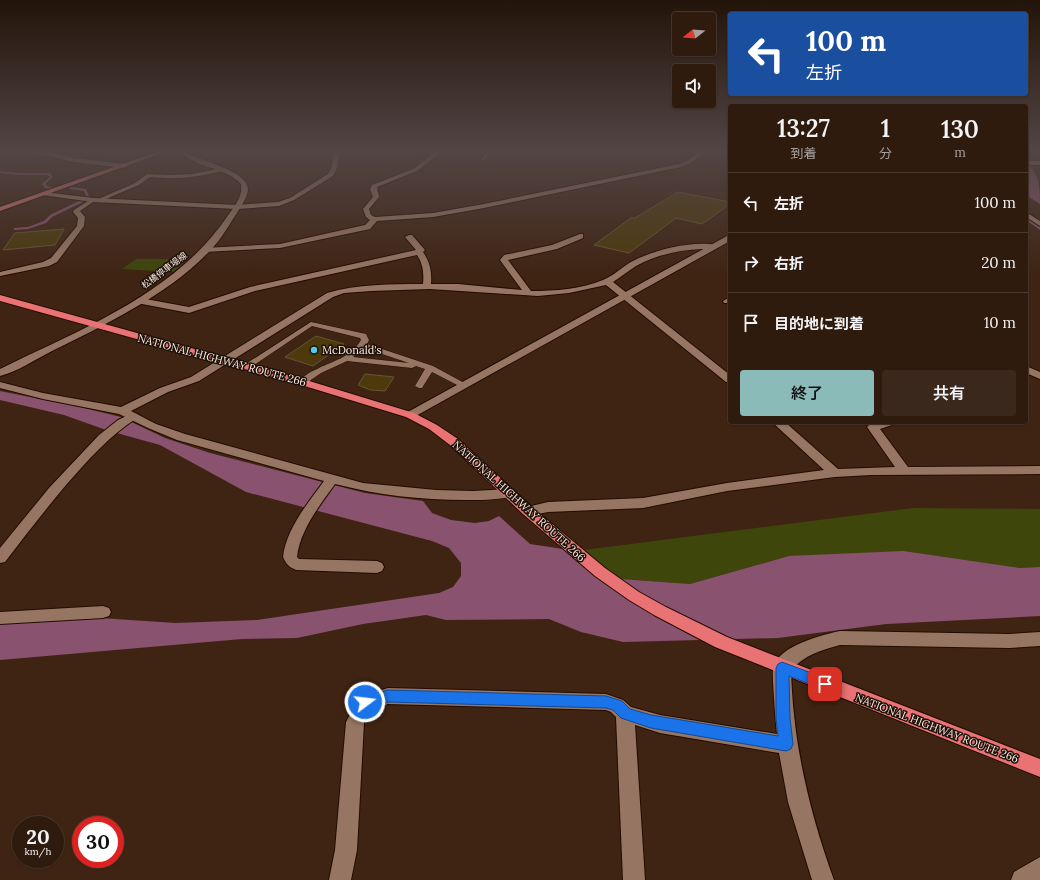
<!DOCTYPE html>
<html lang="ja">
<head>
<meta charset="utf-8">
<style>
	body { margin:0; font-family:Lora,"Noto Sans JP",serif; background:#3b281c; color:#f1f3f6; height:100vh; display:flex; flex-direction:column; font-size:15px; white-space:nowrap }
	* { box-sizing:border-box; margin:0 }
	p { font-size:13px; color:#a7a19e }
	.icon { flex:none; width:22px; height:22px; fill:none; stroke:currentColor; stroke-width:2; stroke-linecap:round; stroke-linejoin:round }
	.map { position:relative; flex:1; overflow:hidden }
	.drawer { position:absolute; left:728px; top:104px; width:300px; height:320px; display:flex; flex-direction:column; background:#2f1b0e; border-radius:4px; box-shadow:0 1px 3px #0004,0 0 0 1px #4a392e }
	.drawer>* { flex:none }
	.hud { position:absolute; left:728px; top:12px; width:300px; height:84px; border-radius:4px; box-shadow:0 1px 3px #0004,0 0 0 1px #4a392e; background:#1a4fa0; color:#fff; overflow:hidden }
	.needle { width:26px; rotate:253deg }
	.fabs { position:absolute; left:672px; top:12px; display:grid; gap:8px }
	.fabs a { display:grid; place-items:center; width:44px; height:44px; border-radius:4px; background:#2f1b0e; box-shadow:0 1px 3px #0004,0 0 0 1px #4a392e; font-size:20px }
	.speed { position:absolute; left:12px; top:816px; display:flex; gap:8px; font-size:20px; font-weight:700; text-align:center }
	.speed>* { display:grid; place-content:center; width:52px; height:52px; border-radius:50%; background:#2f1b0e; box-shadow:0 1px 3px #0004,0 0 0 1px #4a392e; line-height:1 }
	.speed small { font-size:10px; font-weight:400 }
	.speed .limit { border:6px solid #d22; background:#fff; color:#111 }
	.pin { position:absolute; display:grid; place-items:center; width:34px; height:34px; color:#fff; margin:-17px; border-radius:8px; box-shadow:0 2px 6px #0006 }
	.me { position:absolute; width:44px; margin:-22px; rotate:75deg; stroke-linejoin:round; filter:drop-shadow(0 0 3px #0008) }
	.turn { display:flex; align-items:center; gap:14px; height:84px; padding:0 12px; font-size:18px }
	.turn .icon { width:52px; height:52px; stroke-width:2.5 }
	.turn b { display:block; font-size:28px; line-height:34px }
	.eta { display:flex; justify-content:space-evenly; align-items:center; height:68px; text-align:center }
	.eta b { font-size:24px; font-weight:600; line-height:28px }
	.primary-button { display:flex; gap:8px; margin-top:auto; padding:8px 12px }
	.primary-button a { flex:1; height:46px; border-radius:4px; background:#8bbbb9; color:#111; font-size:16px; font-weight:600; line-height:46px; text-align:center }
	.primary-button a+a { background:#3b281c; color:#f1f3f6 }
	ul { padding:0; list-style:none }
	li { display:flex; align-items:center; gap:12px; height:60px; padding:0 12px; border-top:1px solid #4a392e }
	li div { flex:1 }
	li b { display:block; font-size:15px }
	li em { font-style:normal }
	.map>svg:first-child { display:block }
</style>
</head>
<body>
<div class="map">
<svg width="1040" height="880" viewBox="0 0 1040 880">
	<rect width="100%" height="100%" fill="#3f2413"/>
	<path fill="#3e460c" d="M136,259H188L173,272L122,269Z
		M913,508L1040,509V567L1019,568L789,556L690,584L621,579L576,551Z"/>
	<path fill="#895370" d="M1026,163C1040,175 1040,185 1040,204L1026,195Z
		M0,391L80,407L121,417L165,438L210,453L365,493L423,501L432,513L451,520L475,523L489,521L499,516L530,544L576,551L621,579L690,584L789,556L903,551L1019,568L1040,567V616L886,624L778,638L623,642L581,632L549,619L446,620L426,615L363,624L297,638L242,639L0,660V623L84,617L176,623L257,620L439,593L453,587L461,576V563L449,548L432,541L246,492L160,445L106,430L64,415L0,400Z"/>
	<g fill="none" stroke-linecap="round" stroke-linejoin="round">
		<path fill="#895370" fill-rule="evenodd" d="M0,171L18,173H50L53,177L45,184L47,186L53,188L52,189L45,188L42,184L50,177L48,175H18L0,173Z
			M70,187L86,189L89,196L83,202L52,217L46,223L28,229L14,230V228L28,227L44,221L50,215L81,200L86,196L84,191L71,189H70Z
			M1026,218L1040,227V230L1026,220Z"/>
	</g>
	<path fill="#4c390c" stroke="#645536" d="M678,192L730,202V204L702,224L676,218L629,253L594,245L631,218H635Z
		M64,229L55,245L3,250L15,233Z
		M316,336L344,344L313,366L285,357Z
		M365,374L394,377L385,391L371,390L358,385Z"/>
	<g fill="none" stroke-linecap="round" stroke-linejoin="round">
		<g stroke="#240c00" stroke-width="1">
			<path id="service" d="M488,150H497L491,152L483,161H481Z
				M311,322L366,334L369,340L367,344L433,366L468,385L464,387H461L432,372L422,388H419L415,386L425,369L416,366L412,368L347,361L321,373L305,384H299L298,382L299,380C304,377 309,372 315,370C332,361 351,358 361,340L360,338L312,326L248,369H242L241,367ZM364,348L409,363L353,357Z"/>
		</g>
		<g stroke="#240c00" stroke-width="2">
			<path id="minor" d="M0,150L50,152L73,158L124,164L127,166L124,168L73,162L50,156Z
				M333,150H339L338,166L333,176L294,200L279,206L237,209L234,207L237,205L278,202L290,198L328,174L332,166Z
				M438,150H446L439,154L417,171L377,187L379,197L369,209L371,215L375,217L433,213L484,204L679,164L687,161L701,150L707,151L691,163L681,167L484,208L433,217L377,221L370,229L280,248L204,252L200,250L204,248L280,244L365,225L370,220L366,217L363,209L373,197L370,189L372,185L413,169Z
				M221,168L224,170L223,171C198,177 176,180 150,177L139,185L101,201L96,200L80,211L85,217L84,226L57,262L49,266L0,276V272L43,262L51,258L77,226L78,218L73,212L74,210L91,199L96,200L135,183L147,174L168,175L192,174Z
				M1026,212L1040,221V226L1026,217Z
				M580,234H583V238L557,249L508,260L531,291C554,291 582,289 603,280C613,276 621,268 631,262C653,250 692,240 717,245L718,247L714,249C687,248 660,253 636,266C628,271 621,277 613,282L730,375V383L726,382L606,285L569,293L538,296L430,289L371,291L344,293L333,297L199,381L168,392L131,411L156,424L185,434L363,483L436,490L473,491L509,489L514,490L516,493L514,496C498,500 481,500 465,500C421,500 378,495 335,484C320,505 300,530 297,557L299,559L377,561L382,563L384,567L382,571L377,573L296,570C289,567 286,564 283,557C286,529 308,503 324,481L177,440L148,428L119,414L43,399L0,388V382L43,393L121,407L160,388L191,377L327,293C357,284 391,284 423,284C424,273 423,264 417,255L255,291L189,313L137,303L136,301L137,299L140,298L189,307L250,287L416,250L405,237L409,235H412L425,250L423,252C430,262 432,272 431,284H458L522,290L500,260L504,255L552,245Z
				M730,297V303H724L723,301Z
				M1026,366L1040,372V379L1026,373Z
				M772,422H785L838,469L895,467L867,427L869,425L878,422H893L892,425L880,429L908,467L1040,466V474L871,475L835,477L727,491L643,508L548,512L528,516L523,514L521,511L523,508L548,502L643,498L727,483L824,470Z
				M103,606L109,608L111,612L109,616L103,618L0,624V612Z
				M840,631L1009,634L1040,632V646L1009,648L840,645C821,650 805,655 791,670C793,743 809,811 834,880H812L788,802L779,753L660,733L635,725L645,880H623L616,717L611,712L606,710L388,704L371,709L364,723L357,850L351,880H329L335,850L346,722L359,697L388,688L606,694L623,700L631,707L660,715L777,734C775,717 774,699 773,682C773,677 772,671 774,666C779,646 822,635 840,631Z"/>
		</g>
		<g stroke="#240c00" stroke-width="2">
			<path id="tertiary" d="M44,192L93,198L237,205L240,207L237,209L93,202L42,195V193Z
				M727,236H730V241L414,417H406L404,415L406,413Z
				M133,413L137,414L139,416L137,418C109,436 88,460 66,485C45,510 25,536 5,562L0,563V548L49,488L99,435L118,420Z
				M1040,857V880H1011L1014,872Z"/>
		</g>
		<g stroke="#240c00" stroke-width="2">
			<path id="secondary" d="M180,150H185L189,155C203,160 242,171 247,185C251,194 241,205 237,213C232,220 227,229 222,236C186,286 107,324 52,351C36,359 17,372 0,376V369C81,329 177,293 229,214C235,206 243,196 241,184C225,166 194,169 180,150Z"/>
		</g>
		<g stroke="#240c00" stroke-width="2">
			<path id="primary" d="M162,150H171L0,211V207Z
				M681,150H730V154L683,152Z
				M1026,161H1040V165H1026Z"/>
		</g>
		<g stroke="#240c00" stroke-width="2">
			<path id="trunk" d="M0,295L306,380L414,413L437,425L458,439L533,508L605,568L639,592L666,607L727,637L1040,759V777L715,647L654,615L629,600L595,576L523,514L450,445L429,429L406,417L298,384L0,301Z"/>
		</g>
		<use href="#service" fill="#967663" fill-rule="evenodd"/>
		<use href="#minor" fill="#967663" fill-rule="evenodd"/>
		<use href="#tertiary" fill="#967663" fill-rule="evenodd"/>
		<use href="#secondary" fill="#967663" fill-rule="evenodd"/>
		<use href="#primary" fill="#d47470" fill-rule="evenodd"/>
		<use href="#trunk" fill="#e97374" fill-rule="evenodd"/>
	</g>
	<linearGradient id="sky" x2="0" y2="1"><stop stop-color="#23140a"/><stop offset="0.55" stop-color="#524544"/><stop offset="1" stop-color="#524544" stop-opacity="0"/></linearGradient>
	<rect width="1040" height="274" fill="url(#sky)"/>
	<path fill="#1a73e8" stroke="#114b97" d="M782,662L830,680L832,684L830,688L825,690L789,676L790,718L793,744L791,749L786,751L651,728L621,718L613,710L606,708L388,702L365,709L360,707L358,702L360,698L388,690L606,696L622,701L630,709L651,715L778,736L776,718V668L778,664Z"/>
	<circle fill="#57c9e2" stroke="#1d1109" stroke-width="1.5" cx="314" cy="350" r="4"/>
	<g text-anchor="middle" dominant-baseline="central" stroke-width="3" stroke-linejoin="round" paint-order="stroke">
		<g font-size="9" fill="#feece1" stroke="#1d1109">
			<text transform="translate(164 270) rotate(-37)">松橋停車場線</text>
		</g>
		<g font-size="11" fill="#feece1" stroke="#1d1109" text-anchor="start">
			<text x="322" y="350">McDonald's</text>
		</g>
		<g font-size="11" fill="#feece1" stroke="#1d1109">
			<text transform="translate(222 360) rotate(15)">NATIONAL HIGHWAY ROUTE 266</text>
			<text transform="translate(519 501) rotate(42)">NATIONAL HIGHWAY ROUTE 266</text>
			<text transform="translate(937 728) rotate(21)">NATIONAL HIGHWAY ROUTE 266</text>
		</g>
	</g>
</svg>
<div class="fabs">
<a><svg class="needle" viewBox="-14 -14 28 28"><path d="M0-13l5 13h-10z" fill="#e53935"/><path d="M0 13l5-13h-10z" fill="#a7a19e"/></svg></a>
<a><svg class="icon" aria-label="sound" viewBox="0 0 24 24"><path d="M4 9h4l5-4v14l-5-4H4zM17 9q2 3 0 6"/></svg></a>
</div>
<div class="speed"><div>20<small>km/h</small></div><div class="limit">30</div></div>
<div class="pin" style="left:825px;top:684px;background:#d93025"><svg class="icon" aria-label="arrive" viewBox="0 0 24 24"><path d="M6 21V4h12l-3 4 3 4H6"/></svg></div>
<svg class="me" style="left:365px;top:702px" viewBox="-20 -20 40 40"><circle r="17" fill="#1a73e8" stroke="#fff" stroke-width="3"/><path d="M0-11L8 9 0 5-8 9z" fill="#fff"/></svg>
<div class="hud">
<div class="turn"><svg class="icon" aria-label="left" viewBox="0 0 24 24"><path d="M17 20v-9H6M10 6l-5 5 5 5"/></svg><div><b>100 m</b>左折</div></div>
</div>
<section class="drawer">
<div class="eta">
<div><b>13:27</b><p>到着</p></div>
<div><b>1</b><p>分</p></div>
<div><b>130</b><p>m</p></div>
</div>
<ul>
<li><svg class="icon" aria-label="left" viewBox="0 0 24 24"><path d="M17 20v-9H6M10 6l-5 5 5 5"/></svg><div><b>左折</b></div><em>100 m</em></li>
<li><svg class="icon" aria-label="right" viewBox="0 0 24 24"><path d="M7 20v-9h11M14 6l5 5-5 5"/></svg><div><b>右折</b></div><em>20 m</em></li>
<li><svg class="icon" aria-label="arrive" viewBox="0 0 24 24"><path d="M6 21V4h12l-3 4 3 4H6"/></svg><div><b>目的地に到着</b></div><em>10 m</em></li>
</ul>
<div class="primary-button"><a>終了</a><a>共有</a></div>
</section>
</div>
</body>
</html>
